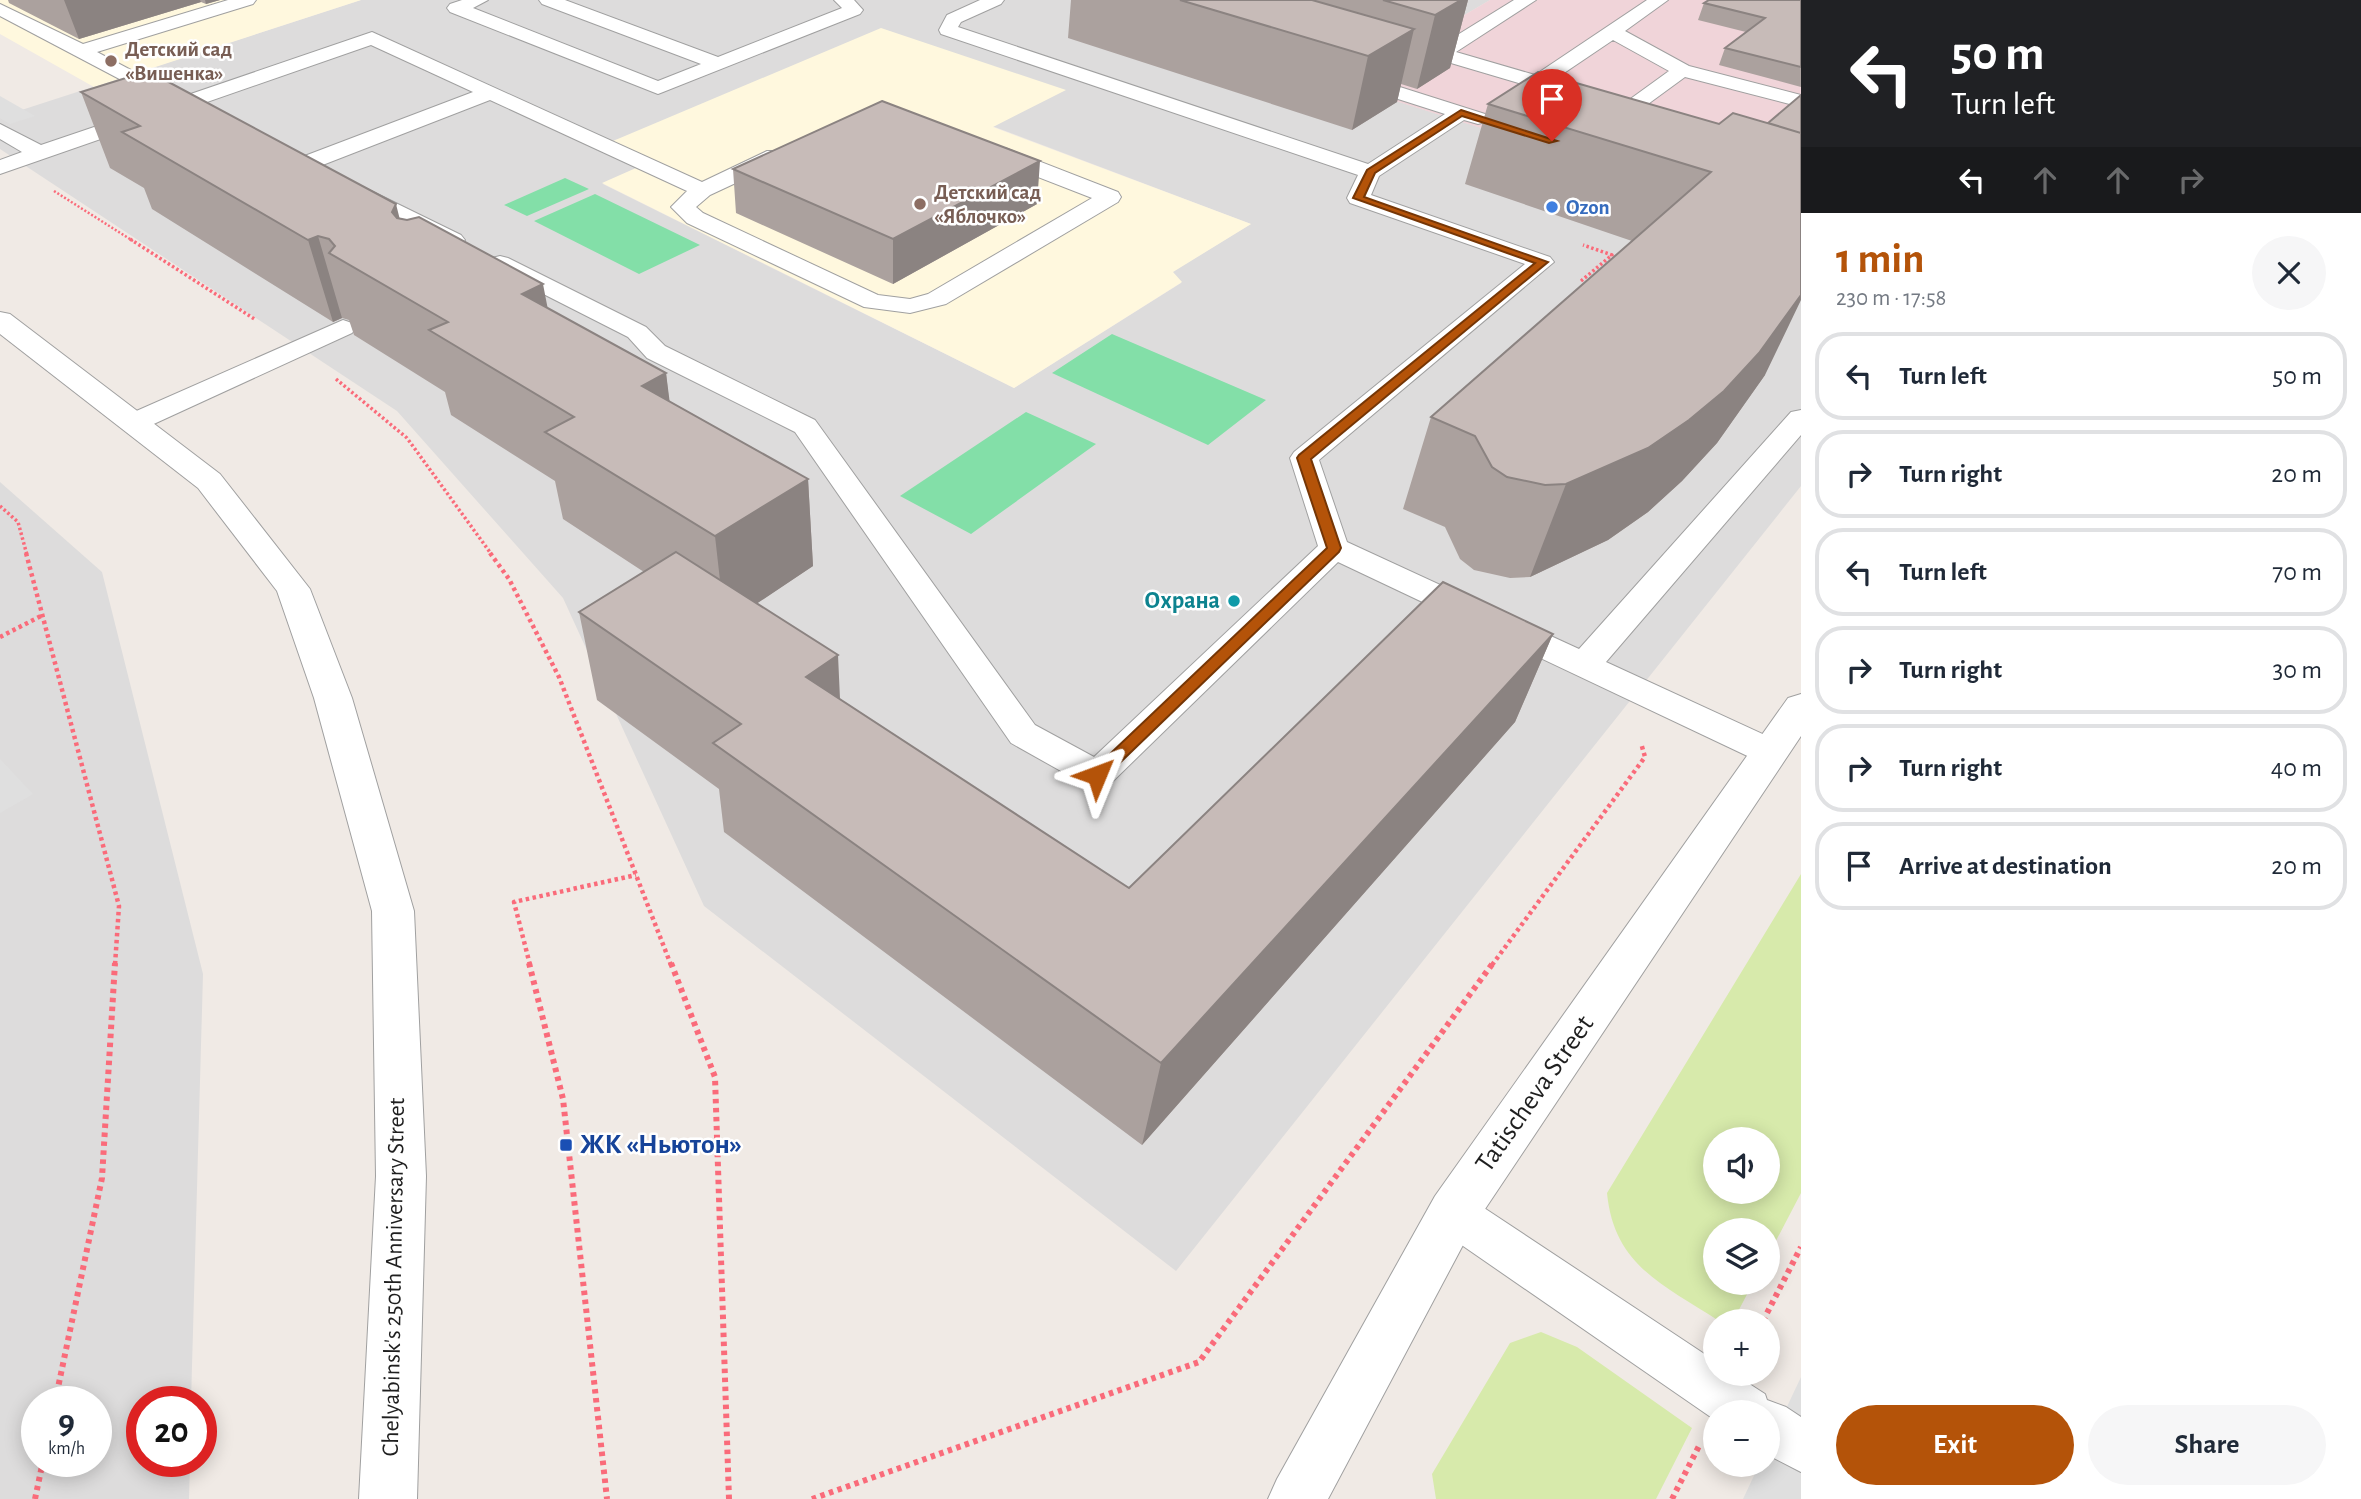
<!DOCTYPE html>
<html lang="en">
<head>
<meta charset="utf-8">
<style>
	body { margin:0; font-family:"Alegreya Sans",sans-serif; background:#f6f6f7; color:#1f2937; height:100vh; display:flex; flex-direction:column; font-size:26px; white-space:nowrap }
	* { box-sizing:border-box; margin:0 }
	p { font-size:23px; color:#747a83 }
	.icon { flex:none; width:38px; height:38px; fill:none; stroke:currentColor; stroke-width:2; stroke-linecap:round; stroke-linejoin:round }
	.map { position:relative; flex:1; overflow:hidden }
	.side { display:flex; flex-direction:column; background:#fff; width:560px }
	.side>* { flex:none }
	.banner { background:#202124; color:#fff; overflow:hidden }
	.tools { position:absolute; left:1703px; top:1127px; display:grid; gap:14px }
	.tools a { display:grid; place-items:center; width:77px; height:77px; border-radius:50%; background:#fff; box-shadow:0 4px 18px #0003; font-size:35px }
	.speed { position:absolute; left:21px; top:1386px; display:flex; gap:14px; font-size:35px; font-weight:700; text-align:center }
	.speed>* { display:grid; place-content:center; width:91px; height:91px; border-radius:50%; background:#fff; box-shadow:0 4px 18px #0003; line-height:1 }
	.speed small { font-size:18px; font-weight:400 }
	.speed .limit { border:10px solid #d22; background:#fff; color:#111 }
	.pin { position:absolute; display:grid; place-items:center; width:60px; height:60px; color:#fff; margin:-72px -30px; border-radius:50% 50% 50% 0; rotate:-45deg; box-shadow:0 0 7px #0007 }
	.pin .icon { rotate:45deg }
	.me { position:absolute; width:77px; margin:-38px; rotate:46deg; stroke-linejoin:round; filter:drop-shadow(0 0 5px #0008) }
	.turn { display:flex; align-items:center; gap:24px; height:147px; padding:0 35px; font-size:32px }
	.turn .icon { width:91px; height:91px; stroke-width:2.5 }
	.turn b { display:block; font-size:49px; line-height:60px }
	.lanes { display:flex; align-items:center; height:66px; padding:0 35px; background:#0003; justify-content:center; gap:35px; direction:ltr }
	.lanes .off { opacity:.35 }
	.round { display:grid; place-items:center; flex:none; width:74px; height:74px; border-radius:37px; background:#f6f6f7 }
	.head { display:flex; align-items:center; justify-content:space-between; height:119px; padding:0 35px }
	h1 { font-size:42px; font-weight:600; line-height:52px; color:#b45309 }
	.button { display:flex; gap:14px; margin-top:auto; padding:14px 35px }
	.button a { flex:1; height:80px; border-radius:42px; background:#b45309; color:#fff; font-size:28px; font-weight:600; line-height:80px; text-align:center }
	.button a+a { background:#f6f6f7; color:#1f2937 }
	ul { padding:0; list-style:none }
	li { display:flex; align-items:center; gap:21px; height:88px; margin:0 14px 10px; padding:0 21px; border:4px solid #e0e1e3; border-radius:28px }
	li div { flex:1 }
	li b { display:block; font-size:26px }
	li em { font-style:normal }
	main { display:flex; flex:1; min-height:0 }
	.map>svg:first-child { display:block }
</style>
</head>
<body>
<main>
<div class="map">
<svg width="1801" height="1499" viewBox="0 0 1801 1499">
	<rect width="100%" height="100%" fill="#f0eae5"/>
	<path fill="#dddcdc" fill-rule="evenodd" d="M361,0H1490L1346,85L1801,229V486L1176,1271L704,906L563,598L397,411L0,149V117ZM1065,90L992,126L1251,224L1172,272L1181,283L1014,388L603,184L655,160L614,140Z
		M0,482L102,572L203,974L191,1402H142V1461H190L189,1499H0ZM37,1402H96V1461H37Z"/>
	<path fill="#f0d4d9" d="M1490,0H1801V229L1345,85Z"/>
	<path fill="#fff8de" d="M0,0H361L94,87L0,34Z
		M881,28L1066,90L993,127L1251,224L1173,272L1182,282L1014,388L602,183L654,160L613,141Z"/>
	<path fill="#d7eaab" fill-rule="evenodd" d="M1801,874V1193L1768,1256V1230H1715V1283H1753L1733,1321H1719C1664,1285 1614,1266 1607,1193ZM1715,1139H1768V1192H1715Z
		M1541,1332L1577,1347L1692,1428L1656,1499H1436L1432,1474L1510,1343Z"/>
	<path fill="#83dfa8" d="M565,178L589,189L527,216L504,205Z
		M595,194L700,245L639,274L534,221Z
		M1112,334L1266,400L1208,445L1052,373Z
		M1026,412L1096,444L971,534L900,496Z"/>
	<path fill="#dfdfdf" d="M0,96L35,116L10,124L0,118Z
		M0,759L33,794L0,813Z
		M1801,1377V1499H1743L1759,1465H1768V1447Z"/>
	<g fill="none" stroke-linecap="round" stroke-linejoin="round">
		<g stroke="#a0a0a0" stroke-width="2">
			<path id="service" d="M228,0H256L253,4L97,52L176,94L179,98L372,32L702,182L767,151H783L786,156L783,161L710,195L696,207L703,213L878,295L910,299L928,294L1092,198L989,158L986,153L989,148H1005L1118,192L1121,197L1118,202L946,304L910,313L864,307L687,223L671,207L687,191L490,100L320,166L461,235L465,240L461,245L453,247L294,170L291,165L294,160L473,92L371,45L0,174V160L22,152L0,139V124L41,145L165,103L0,16V4L83,44Z
				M462,0H488L473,8L658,81L701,64L542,4L539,0H565L718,57L842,8L834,0H854L863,10L860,14L658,94L450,12L447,8L450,4Z
				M980,0H1004L1001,4L961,22L958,27L1368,164L1445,114L1348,83L1345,79L1348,75H1362L1485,114L1488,118L1485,122L1478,124L1464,120L1379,176L1371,195L1550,257L1554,262L1319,460L1347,542L1579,649L1791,412L1801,410V435L1606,662L1782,743L1788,752L1782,761L1770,765L1758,761L1338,562L1110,784L1097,788L1084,784L1011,743L795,432L647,358L628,337L492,268L488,263L492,258L500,256L508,258L646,327L665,346L815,420L1035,725L1094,757L1318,546L1290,458L1294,452L1525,264L1350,203L1347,198L1358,175L941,34L939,30L947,15Z
				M1514,0H1536L1456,52L1535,75L1647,0H1668L1625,31L1689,66L1801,95V107L1685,77L1607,134H1593L1590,130L1593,126L1669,71L1613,40L1515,106H1501L1498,102L1522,84L1407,50L1405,46L1414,40L1438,47Z
				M343,320L352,323L356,328L352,333L145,428L135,430L125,428L121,422L125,416Z
				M1453,1192L1469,1198L1715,1361V1374H1734L1765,1394L1767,1400L1786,1407L1801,1417V1472L1768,1455V1412H1715V1420L1437,1228L1430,1213L1437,1198Z"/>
		</g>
		<g stroke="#a0a0a0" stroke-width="2">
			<path id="tertiary" d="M0,312L10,314L220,474L310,589L352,698L414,911L426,1176L417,1499H359L376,1176L372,911L314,698L277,591L198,488L0,334Z
				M1801,694V736L1471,1230L1328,1499H1268L1277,1479L1435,1196L1788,698Z"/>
		</g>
		<path stroke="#fa6b7a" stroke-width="2.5" stroke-dasharray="2 2" stroke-linecap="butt" d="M54,191L133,241"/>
		<path stroke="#fa6b7a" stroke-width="3.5" stroke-dasharray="2.5 2.5" stroke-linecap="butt" d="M130,239L256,320
			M1581,281L1612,255L1583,245
			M336,379L407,438L492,555
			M0,506L18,522L27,555"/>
		<path stroke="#fa6b7a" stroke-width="4.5" stroke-dasharray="3.5 3.5" stroke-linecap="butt" d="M26,553L119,906L115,965
			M490,553L509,579L559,677L671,965
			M0,637L43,615
			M530,965L514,902L636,875
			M1492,965L1645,757L1641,743"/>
		<path stroke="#fa6b7a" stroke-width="6" stroke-dasharray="4.5 4.5" stroke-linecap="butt" d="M529,963L563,1099L607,1499
			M671,963L715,1077L729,1499
			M1763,1321L1801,1247
			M55,1402L102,1178L115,963
			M35,1499L43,1461
			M812,1499L1199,1362L1493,963
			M1672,1499L1699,1446"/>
		<use href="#service" fill="#fff" fill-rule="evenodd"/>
		<use href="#tertiary" fill="#fff" fill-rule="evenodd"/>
	</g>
	<path fill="#aba19e" d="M8,0H220L206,4L201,2L79,39L9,3Z
		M1071,0H1468L1450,68L1417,89L1401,84L1397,102L1352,130L1068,38Z
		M1801,0V87L1719,65L1725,48L1746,32L1698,20L1704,3Z
		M81,92L399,218L548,308L666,373L669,401L808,479L813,566L757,603L840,699L1129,888L1553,634L1515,722L1142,1145L724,832L719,789L597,700L579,612L644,572L563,519L555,481L451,415L445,392L354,335L349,320L342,318L333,322L152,209L144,188L110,168Z
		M1488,104L1719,124L1765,375L1717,443L1682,481L1648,512L1608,540L1530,577L1510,578L1474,570L1460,559L1445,527L1403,509L1431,417L1632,241L1465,184Z
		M733,169L1037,204L893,284L736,213Z"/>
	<path fill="#8b8381" d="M64,0H200L201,2L79,39Z
		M205,0H220L206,4Z
		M1414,0H1468L1450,68L1417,89L1435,15Z
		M1414,29L1397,102L1352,130L1368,56Z
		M1040,161L1037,204L893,284V239Z
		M396,204L416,284L392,212Z
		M318,236L342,318L333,322L308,240Z
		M543,284L559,367L522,294Z
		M1801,295V300L1765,375L1717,443L1682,481L1648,512L1608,540L1530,577L1566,484Z
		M666,373L677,459L642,386Z
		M808,479L813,566L725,625L715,536Z
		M1553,634L1515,722L1142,1145L1161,1063Z
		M838,655L842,743L806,677Z"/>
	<path fill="#c7bbb8" stroke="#8b8381" stroke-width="2" d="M1180,0H1312L1414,29L1368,56Z
		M1383,0H1461L1435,15Z
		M1709,0H1801V67L1725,48L1765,18L1704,3Z
		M148,71L396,204L392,212L397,218L407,220L419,217L543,284L522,294L666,373L642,386L808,479L715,536L545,432L574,417L429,330L448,322L329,253L335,246L329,239L318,236L308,240L122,132L140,126L81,92Z
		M1538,72L1719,124L1733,113L1801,133V295L1759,353L1724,391L1689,420L1648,448L1566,484L1545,485L1507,477L1492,467L1475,436L1431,417L1711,172L1488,104Z
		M1801,95V133L1768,123Z
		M882,101L1040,161L893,239L733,169Z
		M676,552L838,655L806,677L1129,888L1443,582L1553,634L1161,1063L713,743L741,724L579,612Z"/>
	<path fill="#b45309" stroke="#753606" stroke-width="2" d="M1461,110L1557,141L1549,143L1462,116L1375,173L1364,197L1548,262L1311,459L1341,548L1339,552L1103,779H1092L1089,775L1092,771L1327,548L1297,458L1299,455L1535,263L1353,198L1367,170Z"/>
	<g fill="#8d6e63" stroke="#fff" stroke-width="2.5">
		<circle cx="111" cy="61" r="7"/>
		<circle cx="920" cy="204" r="7"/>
	</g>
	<circle fill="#3f7fe0" stroke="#fff" stroke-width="2.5" cx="1552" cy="207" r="7"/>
	<circle fill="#0f9aa8" stroke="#fff" stroke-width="2.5" cx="1234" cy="601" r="7"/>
	<rect fill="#1a4fb4" stroke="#fff" stroke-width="2.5" x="559" y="1138" width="14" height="14" rx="3.5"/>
	<g text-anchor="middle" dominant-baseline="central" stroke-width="5" stroke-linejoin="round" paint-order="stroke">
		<g font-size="21" font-weight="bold" fill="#785e54" stroke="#fff" text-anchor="start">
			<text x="125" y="49">Детский сад<tspan x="125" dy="24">«Вишенка»</tspan></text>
			<text x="934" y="192">Детский сад<tspan x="934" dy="24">«Яблочко»</tspan></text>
		</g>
		<g font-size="21" font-weight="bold" fill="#366cbe" stroke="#fff" text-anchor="start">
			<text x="1566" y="207">Ozon</text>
		</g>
		<g font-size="24" font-weight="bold" fill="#0d838f" stroke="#fff" text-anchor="end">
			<text x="1220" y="601">Охрана</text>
		</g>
		<g font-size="24" fill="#1f1f1f" stroke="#fff">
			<text transform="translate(394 1277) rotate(-89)">Chelyabinsk's 250th Anniversary Street</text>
		</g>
		<g font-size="28" fill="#1f1f1f" stroke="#fff">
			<text transform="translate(1535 1094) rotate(-55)">Tatischeva Street</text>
		</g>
		<g font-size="28" font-weight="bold" fill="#164399" stroke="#fff" text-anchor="start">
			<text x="580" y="1145">ЖК «Ньютон»</text>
		</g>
	</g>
</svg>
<div class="tools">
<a><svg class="icon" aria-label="sound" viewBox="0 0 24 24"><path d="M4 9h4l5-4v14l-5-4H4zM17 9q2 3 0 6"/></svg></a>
<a><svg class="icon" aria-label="layers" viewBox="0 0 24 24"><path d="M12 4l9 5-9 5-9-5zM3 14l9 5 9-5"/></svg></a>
<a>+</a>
<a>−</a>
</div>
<div class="speed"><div>9<small>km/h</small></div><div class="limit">20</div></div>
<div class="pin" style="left:1552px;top:141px;background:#d93025"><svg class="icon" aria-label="arrive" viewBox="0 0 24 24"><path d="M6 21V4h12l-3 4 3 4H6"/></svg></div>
<svg class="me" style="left:1097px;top:775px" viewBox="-20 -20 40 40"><path d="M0-17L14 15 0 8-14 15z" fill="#b45309" stroke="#fff" stroke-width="4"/></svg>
</div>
<section class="side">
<div class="banner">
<div class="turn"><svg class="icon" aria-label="left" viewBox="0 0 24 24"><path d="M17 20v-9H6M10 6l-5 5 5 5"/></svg><div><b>50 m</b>Turn left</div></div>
<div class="lanes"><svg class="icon" aria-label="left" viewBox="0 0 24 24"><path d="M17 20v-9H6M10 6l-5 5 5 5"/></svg><svg class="icon off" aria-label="ahead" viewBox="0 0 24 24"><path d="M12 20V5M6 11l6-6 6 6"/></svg><svg class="icon off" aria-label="ahead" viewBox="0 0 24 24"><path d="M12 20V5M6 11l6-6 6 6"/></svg><svg class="icon off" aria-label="right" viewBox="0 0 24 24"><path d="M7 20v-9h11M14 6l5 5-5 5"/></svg></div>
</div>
<div class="head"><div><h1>1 min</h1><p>230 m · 17:58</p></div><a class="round"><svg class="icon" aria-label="close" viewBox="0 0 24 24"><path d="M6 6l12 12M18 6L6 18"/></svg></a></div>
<ul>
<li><svg class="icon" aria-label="left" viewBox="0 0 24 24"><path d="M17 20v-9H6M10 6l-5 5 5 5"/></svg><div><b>Turn left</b></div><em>50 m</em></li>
<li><svg class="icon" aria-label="right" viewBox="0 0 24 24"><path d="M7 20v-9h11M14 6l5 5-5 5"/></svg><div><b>Turn right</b></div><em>20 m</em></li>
<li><svg class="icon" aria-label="left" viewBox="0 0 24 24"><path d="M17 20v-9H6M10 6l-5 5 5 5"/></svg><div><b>Turn left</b></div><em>70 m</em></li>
<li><svg class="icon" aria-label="right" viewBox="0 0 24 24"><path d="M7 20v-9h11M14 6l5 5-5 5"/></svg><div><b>Turn right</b></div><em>30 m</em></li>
<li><svg class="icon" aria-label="right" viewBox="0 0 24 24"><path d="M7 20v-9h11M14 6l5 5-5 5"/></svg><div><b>Turn right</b></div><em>40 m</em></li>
<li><svg class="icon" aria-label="arrive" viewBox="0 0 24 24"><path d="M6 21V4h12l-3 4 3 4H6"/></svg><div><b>Arrive at destination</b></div><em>20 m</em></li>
</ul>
<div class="button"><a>Exit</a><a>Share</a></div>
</section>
</main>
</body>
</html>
